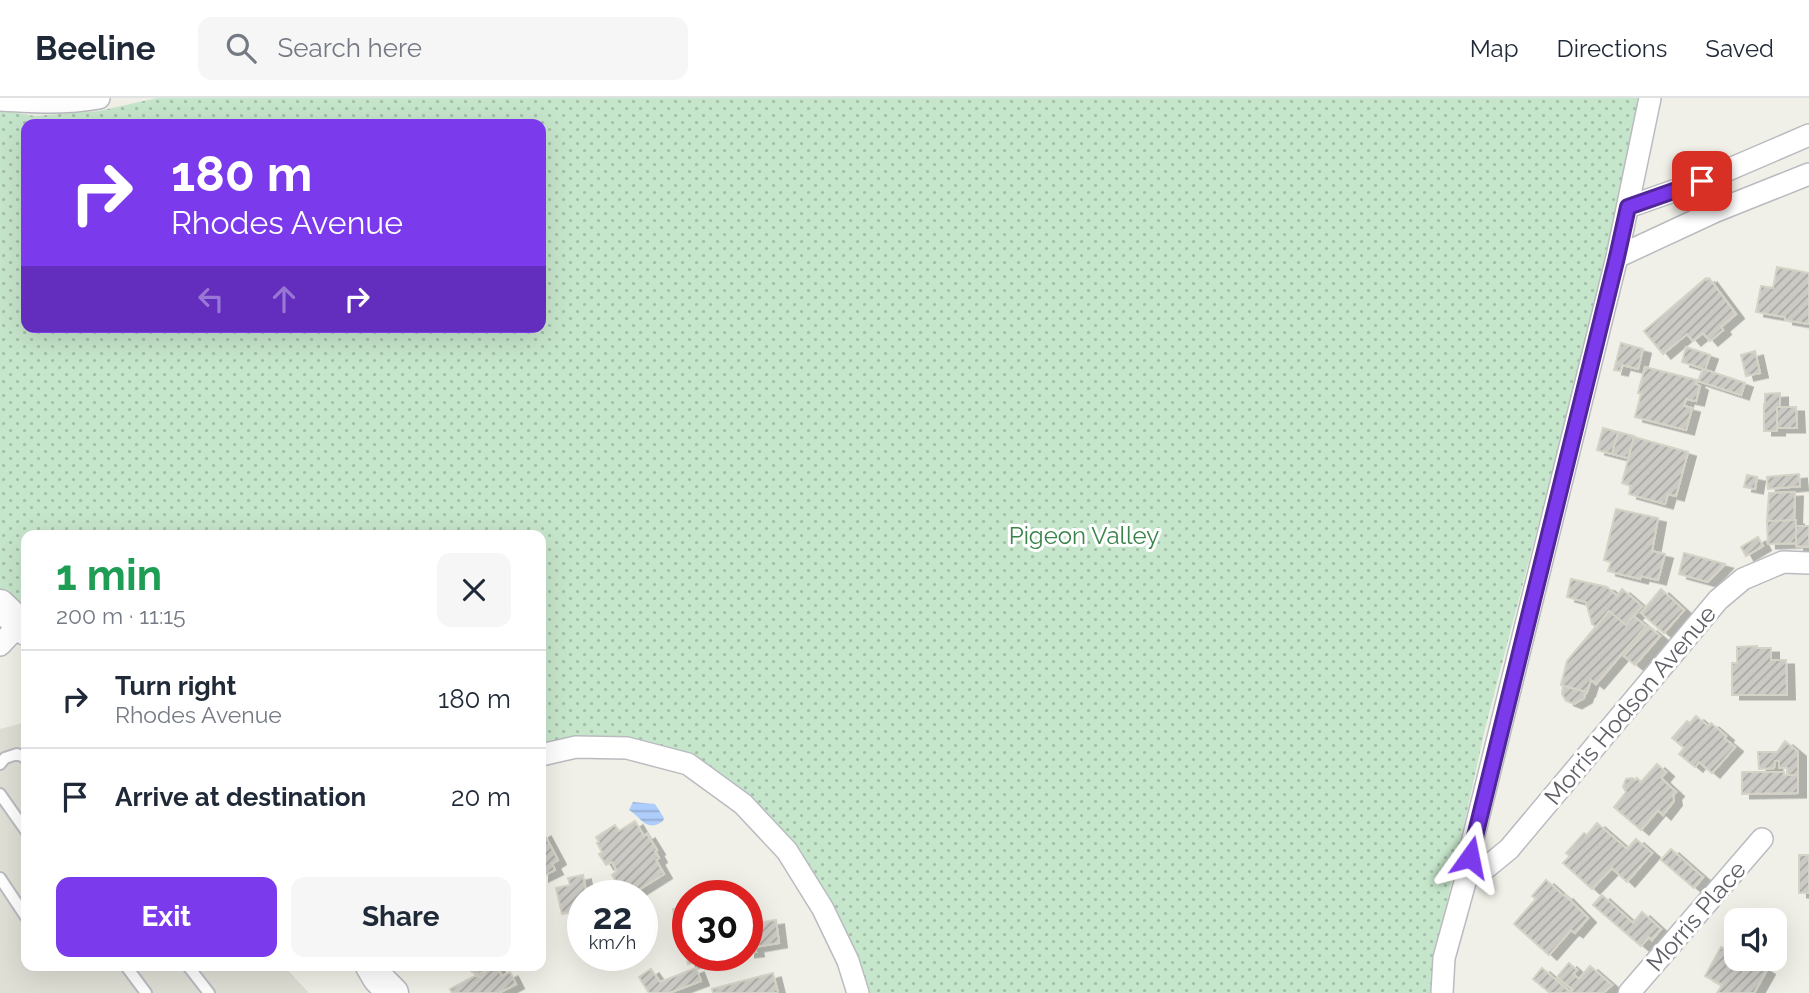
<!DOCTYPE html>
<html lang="en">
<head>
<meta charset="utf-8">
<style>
	body { margin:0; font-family:Raleway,sans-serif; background:#f6f6f7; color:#1f2937; height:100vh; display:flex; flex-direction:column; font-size:26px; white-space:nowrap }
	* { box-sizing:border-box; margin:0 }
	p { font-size:23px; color:#747a83 }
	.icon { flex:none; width:38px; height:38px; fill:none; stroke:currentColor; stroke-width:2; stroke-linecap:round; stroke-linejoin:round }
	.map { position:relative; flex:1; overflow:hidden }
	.details { position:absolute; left:21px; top:432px; width:525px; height:441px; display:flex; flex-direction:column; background:#fff; border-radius:14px; box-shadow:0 7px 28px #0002 }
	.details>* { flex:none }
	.hud { position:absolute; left:21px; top:21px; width:525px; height:214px; border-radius:14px; box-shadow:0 7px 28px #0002; background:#7c3aed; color:#fff; overflow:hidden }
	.controls { position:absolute; left:1724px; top:810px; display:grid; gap:14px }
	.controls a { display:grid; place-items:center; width:63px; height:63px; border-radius:14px; background:#fff; box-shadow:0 7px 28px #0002; font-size:35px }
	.speed { position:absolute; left:567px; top:782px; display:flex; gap:14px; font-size:35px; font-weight:700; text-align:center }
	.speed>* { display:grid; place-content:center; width:91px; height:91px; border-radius:50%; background:#fff; box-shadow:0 7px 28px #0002; line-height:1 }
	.speed small { font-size:18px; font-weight:400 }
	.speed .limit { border:10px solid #d22; background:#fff; color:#111 }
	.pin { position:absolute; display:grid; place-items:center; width:60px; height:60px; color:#fff; margin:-30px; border-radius:14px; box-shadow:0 4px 10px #0006 }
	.me { position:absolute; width:77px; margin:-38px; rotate:12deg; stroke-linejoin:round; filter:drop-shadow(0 0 5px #0008) }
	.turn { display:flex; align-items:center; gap:24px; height:147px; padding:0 35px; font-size:32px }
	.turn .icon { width:91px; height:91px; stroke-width:2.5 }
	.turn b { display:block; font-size:49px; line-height:60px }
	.lanes { display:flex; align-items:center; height:66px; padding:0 35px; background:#0003; justify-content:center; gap:35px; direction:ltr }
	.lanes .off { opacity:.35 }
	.round { display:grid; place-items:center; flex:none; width:74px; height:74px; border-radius:14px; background:#f6f6f7 }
	.headline { display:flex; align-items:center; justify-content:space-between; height:119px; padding:0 35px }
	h1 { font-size:42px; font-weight:700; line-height:52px; color:#1e9e55 }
	.primary-button { display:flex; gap:14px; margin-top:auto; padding:14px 35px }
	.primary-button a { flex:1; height:80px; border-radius:14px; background:#7c3aed; color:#fff; font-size:28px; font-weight:700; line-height:80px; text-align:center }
	.primary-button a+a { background:#f6f6f7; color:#1f2937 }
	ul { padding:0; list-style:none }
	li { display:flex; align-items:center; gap:21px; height:98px; padding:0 35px; border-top:2px solid #e0e1e3 }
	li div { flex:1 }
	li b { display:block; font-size:26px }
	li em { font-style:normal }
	header { display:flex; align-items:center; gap:42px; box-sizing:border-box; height:98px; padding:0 35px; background:#fff; border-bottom:2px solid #e0e1e3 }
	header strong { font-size:33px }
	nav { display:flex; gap:38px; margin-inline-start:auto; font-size:24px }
	.search { width:490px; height:63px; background:#f6f6f7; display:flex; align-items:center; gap:18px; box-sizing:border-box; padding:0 24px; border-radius:14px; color:#747a83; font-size:26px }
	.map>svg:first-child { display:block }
</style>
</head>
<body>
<header>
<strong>Beeline</strong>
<div class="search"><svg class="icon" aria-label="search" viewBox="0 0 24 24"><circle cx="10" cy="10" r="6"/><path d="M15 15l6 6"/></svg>Search here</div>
<nav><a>Map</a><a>Directions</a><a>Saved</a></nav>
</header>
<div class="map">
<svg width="1809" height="895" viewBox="0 0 1809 895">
	<defs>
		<pattern id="grass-dots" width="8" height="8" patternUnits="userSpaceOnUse" patternTransform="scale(1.75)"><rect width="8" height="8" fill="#c6e6cb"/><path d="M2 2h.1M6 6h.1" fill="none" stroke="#a4bea9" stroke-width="1.8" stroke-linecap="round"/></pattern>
		<pattern id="water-rules" width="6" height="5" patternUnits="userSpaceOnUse" patternTransform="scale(1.75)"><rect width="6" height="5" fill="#aecdfb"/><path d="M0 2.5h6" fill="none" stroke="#91aacf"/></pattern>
		<pattern id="building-hatch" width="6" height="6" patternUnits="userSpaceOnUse" patternTransform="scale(1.75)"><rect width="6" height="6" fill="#cccac4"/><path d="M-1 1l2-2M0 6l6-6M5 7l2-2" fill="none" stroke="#a9a7a3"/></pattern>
		<filter id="shadow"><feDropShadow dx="8" dy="4.5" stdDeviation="0" flood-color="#0004"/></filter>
	</defs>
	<rect width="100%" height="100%" fill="#f0f0e8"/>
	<path fill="#e0dfd6" d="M26,624V868H284L309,895H0V631Z"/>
	<path fill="url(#grass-dots)" fill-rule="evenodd" d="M157,0H1642L1608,160L1485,631L1440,837L1434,895H858L776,746L717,690L675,668L622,654L541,663V438H26V537L0,511V12L35,18L99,13ZM26,26H541V229H26Z"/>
	<path fill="url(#water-rules)" d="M633,704L655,706L664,720L663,723C647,735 642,720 629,712Z"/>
	<path fill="url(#building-hatch)" stroke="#d5d3c6" stroke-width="2" filter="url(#shadow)" d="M1777,169L1809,175V226L1785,222V219L1756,214L1761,188L1773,190Z
		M1706,180L1707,182L1709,180L1736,216L1721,229L1723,232L1710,243L1703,235L1693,243L1687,236L1663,256L1644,233Z
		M1621,245L1643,251L1638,271L1622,267L1620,273L1614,272Z
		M1686,249L1710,257L1705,271L1682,264Z
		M1755,253L1760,275L1746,278L1741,257Z
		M1645,269L1697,282L1696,286L1700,288L1696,303L1686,301L1684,308L1692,310L1686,332L1635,319L1641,296L1638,295Z
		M1703,271L1745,285L1741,297L1698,283Z
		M1780,295V309H1777V333H1764V306L1765,305V296Z
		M1777,309H1796L1797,330H1777Z
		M1603,330L1618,334L1612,356L1597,352Z
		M1618,334L1634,338L1628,360L1612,356Z
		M1634,339L1688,354L1676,398L1668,396L1665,406L1629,396L1631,388L1622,385Z
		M1799,376L1800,388L1768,391L1767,379Z
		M1747,377L1757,379L1755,391L1744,389Z
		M1795,394L1794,422L1767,423L1769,395Z
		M1616,411L1658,420L1652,453L1665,456L1658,482L1641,478L1640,481L1608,473L1611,464L1604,462Z
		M1794,422H1796V445L1768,446L1767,423Z
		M1796,428H1809V449L1796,448Z
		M1758,439L1763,448L1746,458L1741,449Z
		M1684,455L1725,466L1708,484L1679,476Z
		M1571,481L1607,489L1617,498L1622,491L1642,508L1626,527L1609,513L1596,529L1592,526L1586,504L1567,499Z
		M1661,491L1684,512L1664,535L1641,515Z
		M1609,513L1626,527L1633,518L1646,528L1596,586L1591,582L1587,594L1561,587L1567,563Z
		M1649,529L1660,538L1635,567L1624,558Z
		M1757,548V550H1771V562H1786L1787,597H1732V565H1737V549Z
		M1563,588L1586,594L1584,600L1574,606L1566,603L1562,596Z
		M1696,618L1708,628L1711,625L1726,638L1724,640L1735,649L1712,675L1699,664L1695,669L1679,656L1684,650L1672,640L1687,623L1690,625Z
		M1785,643L1798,654V677H1787V670H1779V663H1775L1774,670L1759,671L1758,654H1777Z
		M1657,666L1666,674L1661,680L1676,694L1673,697L1674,703L1663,717L1658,712L1641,732L1614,709L1626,694L1623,689L1626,681L1632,680L1636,682L1637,680L1641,684Z
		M1742,674H1784V677H1798V695L1742,696Z
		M635,723L644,738L647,736L657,752L655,753L659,760L656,762L664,776L629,798H625L612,777L617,773L612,764L606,767L599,756L602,754L597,745L599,744L596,739L615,727L619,733Z
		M1597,725L1627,751L1636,741L1652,755L1627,784L1612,770L1592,791L1563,765L1570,758L1566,755L1584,735L1587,737Z
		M543,734L558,762L552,766L555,772L541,779V735Z
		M1671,751L1703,779L1694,790L1661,762Z
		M1799,757H1809V795H1799Z
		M583,777L587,798H583V812L562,816L556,790L570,787L568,780Z
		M1546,782L1564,798L1565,797L1588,820L1575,835L1571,832L1549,857L1514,826L1536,801L1532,798Z
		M1602,797L1633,825L1642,814L1661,831L1652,842L1649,839L1641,848L1593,807Z
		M688,809V847L686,834L677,836L673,811Z
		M751,822V826L776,822L779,845L755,849L756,854L747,855V823Z
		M1721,849L1733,855L1734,853L1736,854V861H1748L1767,872L1754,895H1717L1722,887L1705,878Z
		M685,850H688V858H723L724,859L688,866Z
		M1569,865L1577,872L1573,876L1579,881L1590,868L1612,887L1603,895H1570L1573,892L1557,879Z
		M464,868H490L481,880Z
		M494,868H496L502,878L510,874L516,886L499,895H452L450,891Z
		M696,870L701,883L669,895H649L639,879L651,871L660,884Z
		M1542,870L1569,893L1567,895H1550L1533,881Z
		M773,875L778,895H713L712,891Z"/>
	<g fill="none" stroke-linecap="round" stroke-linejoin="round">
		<g stroke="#babbc0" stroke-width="14">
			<path id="lane" d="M0,666L5,660L17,656L26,660
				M0,696L26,733
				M0,780L26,819
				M126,868L146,895
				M188,868L209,895"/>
		</g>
		<g stroke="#babbc0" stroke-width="24">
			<path id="street" d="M0,2C33,4 66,6 99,0
				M1628,109L1702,83L1809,37
				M1617,159L1716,113L1809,76
				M0,547L20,526
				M541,657L576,649L627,650L688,666L743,706L787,753L823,811L848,863L858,895
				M1467,777L1487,769L1509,751L1718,502L1743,481L1783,464L1809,465
				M1442,895L1444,860L1467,777L1473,741L1617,159L1650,0
				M1629,895L1762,741"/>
		</g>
		<g stroke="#b9bbc0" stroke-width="33">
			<path id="secondary" d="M0,507L26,532
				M371,868L378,880L393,895"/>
		</g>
		<use href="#lane" stroke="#fff" stroke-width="10"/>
		<use href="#street" stroke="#fff" stroke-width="21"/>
		<use href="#secondary" stroke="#fff" stroke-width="30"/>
	</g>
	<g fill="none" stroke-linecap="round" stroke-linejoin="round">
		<g stroke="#51269a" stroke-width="18">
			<path id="route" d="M1470,759L1617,159L1628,109L1702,83"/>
		</g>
		<use href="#route" stroke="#7c3aed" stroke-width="12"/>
	</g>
	<g text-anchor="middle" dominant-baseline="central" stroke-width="6" stroke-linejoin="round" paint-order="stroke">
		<g font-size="24" fill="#3a8349" stroke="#fff">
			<text x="1084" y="437">Pigeon Valley</text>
		</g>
		<g font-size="24" fill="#5f6167" stroke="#fff">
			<text transform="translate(1630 607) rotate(-50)">Morris Hodson Avenue</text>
			<text transform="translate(1696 818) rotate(-49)">Morris Place</text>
		</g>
	</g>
</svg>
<div class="controls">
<a><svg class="icon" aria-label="sound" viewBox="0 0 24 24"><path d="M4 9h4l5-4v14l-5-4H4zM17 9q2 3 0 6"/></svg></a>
</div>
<div class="speed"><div>22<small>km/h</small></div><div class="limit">30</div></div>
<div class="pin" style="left:1702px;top:83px;background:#d93025"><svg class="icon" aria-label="arrive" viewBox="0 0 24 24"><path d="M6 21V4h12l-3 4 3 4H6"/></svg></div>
<svg class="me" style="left:1470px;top:759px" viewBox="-20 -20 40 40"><path d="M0-17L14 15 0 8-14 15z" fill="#7c3aed" stroke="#fff" stroke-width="4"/></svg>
<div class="hud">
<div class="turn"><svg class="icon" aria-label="right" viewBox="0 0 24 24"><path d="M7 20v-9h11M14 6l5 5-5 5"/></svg><div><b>180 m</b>Rhodes Avenue</div></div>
<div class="lanes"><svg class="icon off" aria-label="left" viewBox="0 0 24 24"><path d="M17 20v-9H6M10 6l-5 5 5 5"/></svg><svg class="icon off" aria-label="ahead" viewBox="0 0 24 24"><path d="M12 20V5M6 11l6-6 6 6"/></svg><svg class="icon" aria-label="right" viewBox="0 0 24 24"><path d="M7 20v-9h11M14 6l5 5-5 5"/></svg></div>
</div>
<section class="details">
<div class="headline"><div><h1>1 min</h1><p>200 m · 11:15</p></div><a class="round"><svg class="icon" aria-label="close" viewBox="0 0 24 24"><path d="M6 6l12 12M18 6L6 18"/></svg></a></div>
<ul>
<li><svg class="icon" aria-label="right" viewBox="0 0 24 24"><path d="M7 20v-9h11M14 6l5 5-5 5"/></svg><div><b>Turn right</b><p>Rhodes Avenue</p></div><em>180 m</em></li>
<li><svg class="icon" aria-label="arrive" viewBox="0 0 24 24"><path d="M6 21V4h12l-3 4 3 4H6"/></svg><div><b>Arrive at destination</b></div><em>20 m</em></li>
</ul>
<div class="primary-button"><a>Exit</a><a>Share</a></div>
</section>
</div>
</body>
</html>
